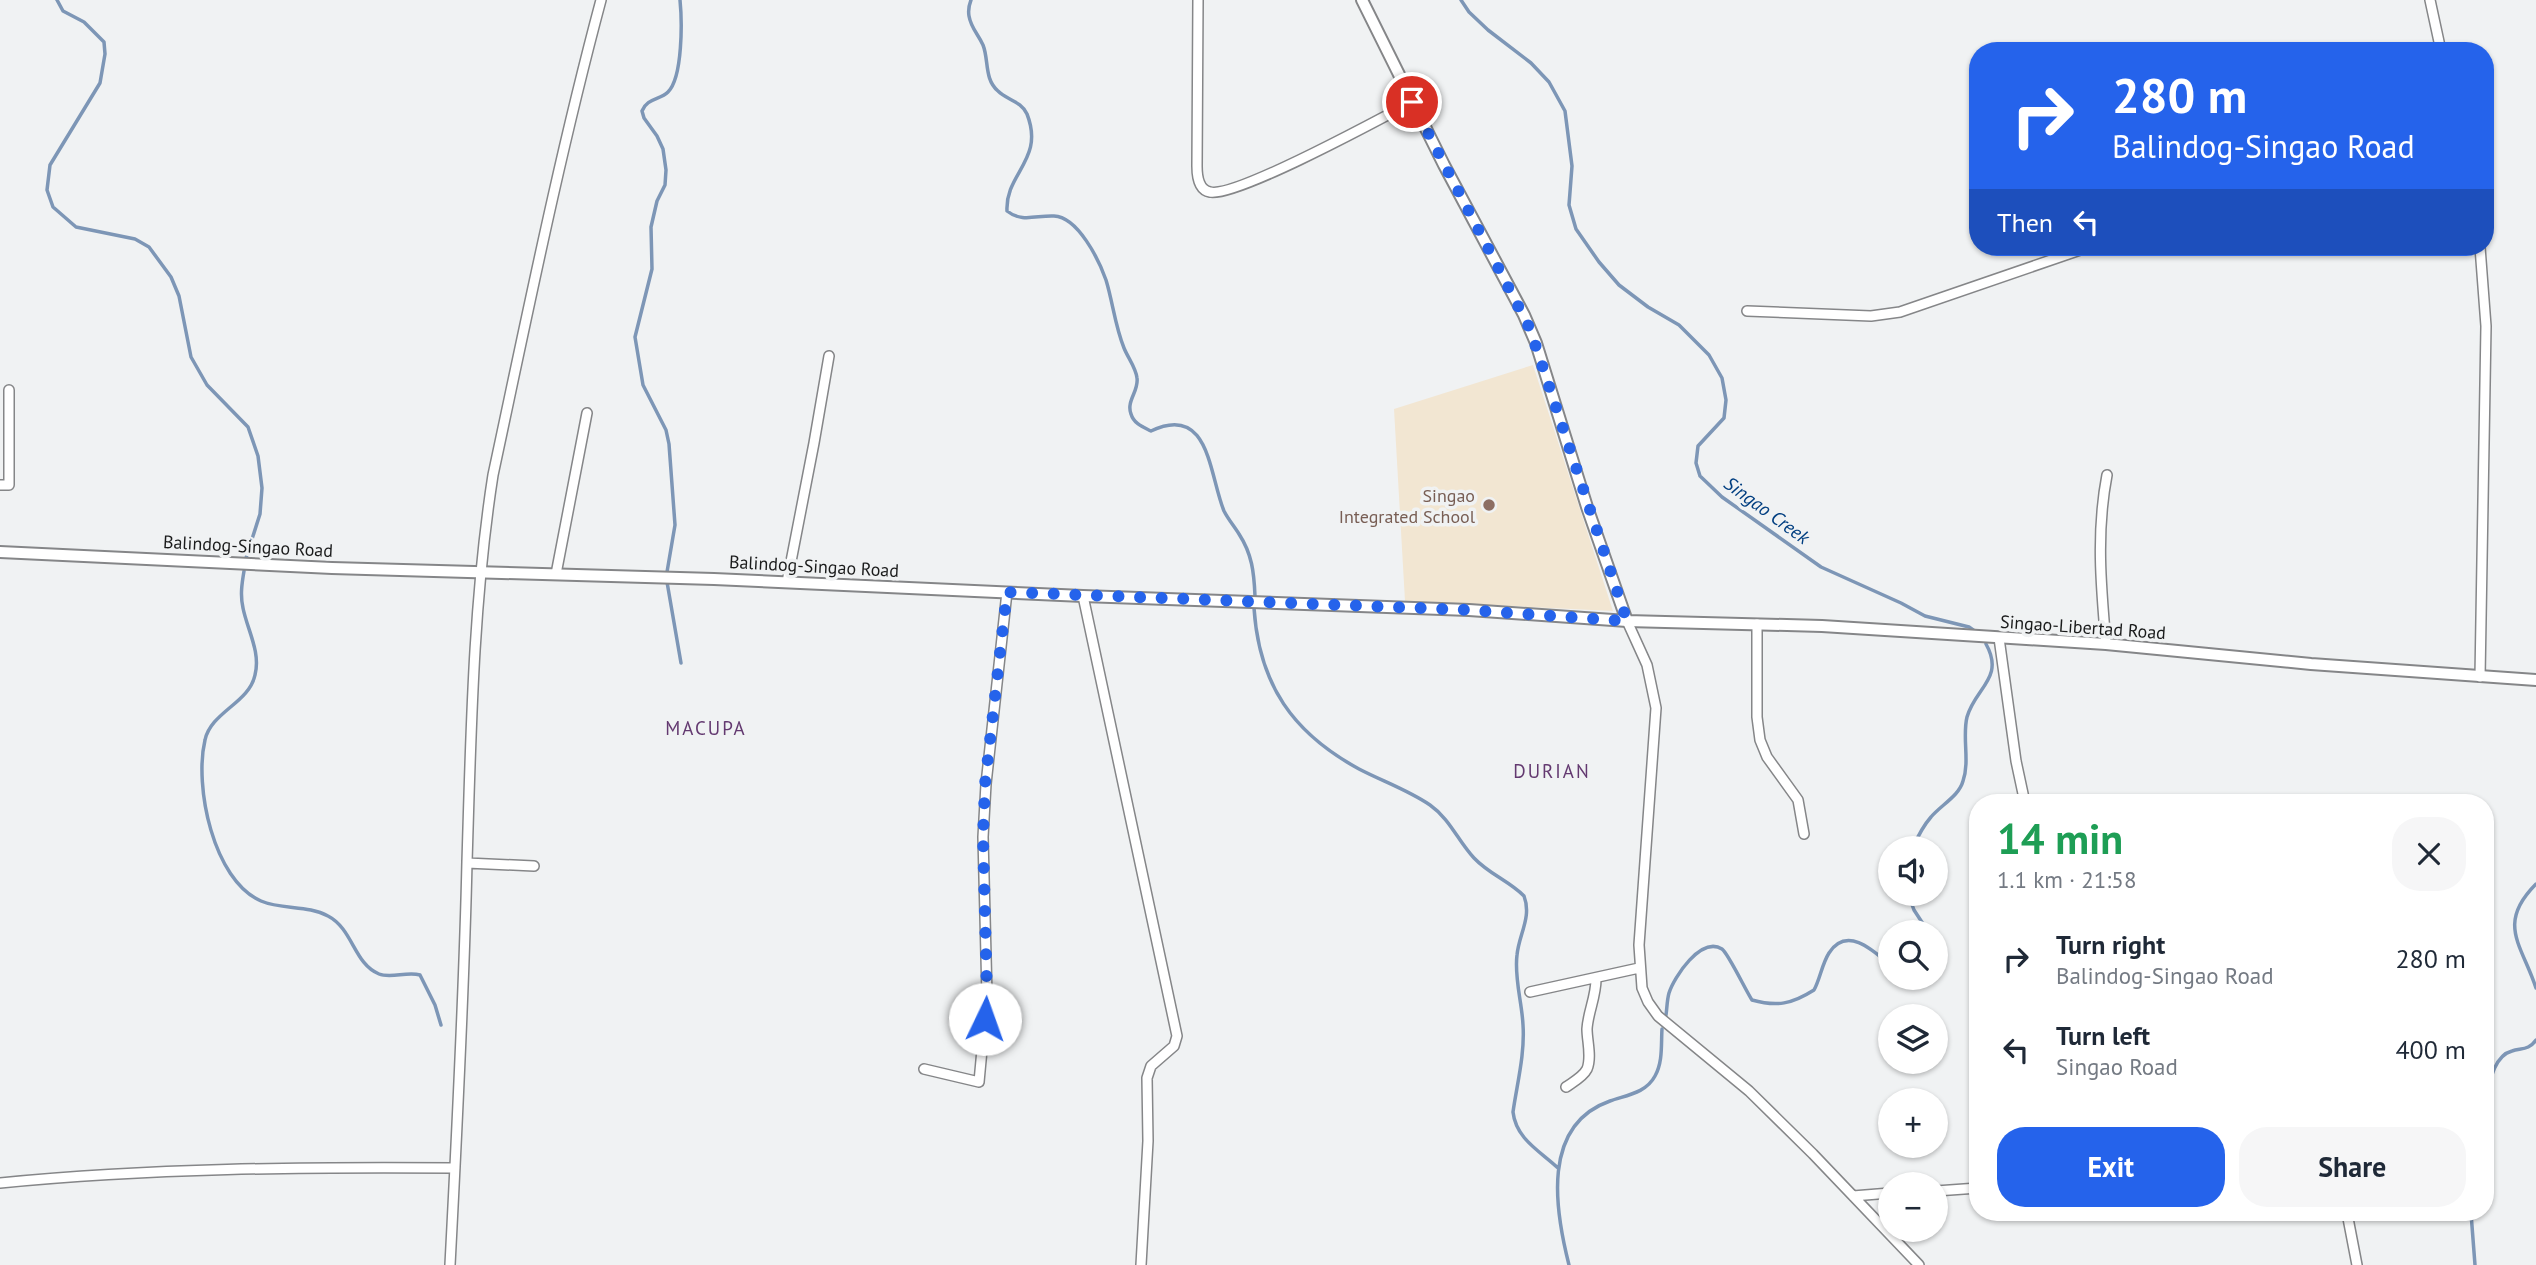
<!DOCTYPE html>
<html lang="en">
<head>
<meta charset="utf-8">
<style>
	body { margin:0; font-family:"PT Sans",sans-serif; background:#f6f6f7; color:#1f2937; height:100vh; display:flex; flex-direction:column; font-size:26px; white-space:nowrap }
	* { box-sizing:border-box; margin:0 }
	p { font-size:23px; color:#747a83 }
	.icon { flex:none; width:38px; height:38px; fill:none; stroke:currentColor; stroke-width:2; stroke-linecap:round; stroke-linejoin:round }
	.map { position:relative; flex:1; overflow:hidden }
	.drawer { position:absolute; left:1969px; top:794px; width:525px; height:427px; display:flex; flex-direction:column; background:#fff; border-radius:28px; box-shadow:0 2px 5px #0004 }
	.drawer>* { flex:none }
	.top-card { position:absolute; left:1969px; top:42px; width:525px; height:214px; border-radius:28px; box-shadow:0 2px 5px #0004; background:#2563eb; color:#fff; overflow:hidden }
	.fabs { position:absolute; left:1878px; top:836px; display:grid; gap:14px }
	.fabs a { display:grid; place-items:center; width:70px; height:70px; border-radius:50%; background:#fff; box-shadow:0 2px 5px #0004; font-size:35px }
	.pin { position:absolute; display:grid; place-items:center; width:60px; height:60px; color:#fff; margin:-30px; border:4px solid #fff; border-radius:50%; box-shadow:0 2px 7px #0007 }
	.me { position:absolute; width:77px; margin:-38px; rotate:3deg; stroke-linejoin:round; filter:drop-shadow(0 0 5px #0008) }
	.turn { display:flex; align-items:center; gap:24px; height:147px; padding:0 28px; font-size:32px }
	.turn .icon { width:91px; height:91px; stroke-width:2.5 }
	.turn b { display:block; font-size:49px; line-height:60px }
	.then { display:flex; align-items:center; height:66px; padding:0 28px; background:#0003; gap:14px; font-size:26px }
	.round { display:grid; place-items:center; flex:none; width:74px; height:74px; border-radius:28px; background:#f6f6f7 }
	.summary { display:flex; align-items:center; justify-content:space-between; height:119px; padding:0 28px }
	h1 { font-size:42px; font-weight:700; line-height:52px; color:#1e9e55 }
	.primary-button { display:flex; gap:14px; margin-top:auto; padding:14px 28px }
	.primary-button a { flex:1; height:80px; border-radius:28px; background:#2563eb; color:#fff; font-size:28px; font-weight:700; line-height:80px; text-align:center }
	.primary-button a+a { background:#f6f6f7; color:#1f2937 }
	ul { padding:0; list-style:none }
	li { display:flex; align-items:center; gap:21px; height:91px; padding:0 28px }
	li div { flex:1 }
	li b { display:block; font-size:26px }
	li em { font-style:normal }
	.map>svg:first-child { display:block }
</style>
</head>
<body>
<div class="map">
<svg width="2536" height="1265" viewBox="0 0 2536 1265">
	<rect width="100%" height="100%" fill="#f0f2f3"/>
	<path fill="#f2e6d2" d="M1533,365L1613,611L1405,601L1394,409Z"/>
	<g fill="none" stroke-linecap="round" stroke-linejoin="round">
		<path stroke="#7d96b6" stroke-width="3.5" d="M57,0L63,11L84,22L104,42L105,54L100,83L50,165L47,190L53,207L76,227L135,239L149,247L171,277L179,296L191,357L207,385L248,427L258,456L262,488L260,514L246,558
			M971,0C969,5 968,10 969,16C971,28 978,34 983,45C989,60 984,79 998,91C1007,100 1021,101 1027,114C1045,160 1005,173 1007,211C1022,223 1037,215 1054,216C1078,217 1099,260 1106,280C1113,303 1115,326 1124,348C1128,358 1136,368 1137,378C1139,391 1126,401 1131,414C1134,424 1143,427 1151,431C1210,403 1209,475 1224,511C1228,519 1234,526 1239,534C1252,554 1254,572 1255,596
			M1461,0L1469,12L1488,30L1531,63L1549,82L1565,111L1572,166L1569,205L1576,229L1599,262L1619,285L1648,307L1679,325L1709,355L1722,378L1726,400L1724,418L1698,446L1696,463L1700,476L1722,497L1821,567L1901,603L1925,616L1969,627L1976,632
			M244,571C242,583 240,595 243,608C247,629 261,652 255,675C249,703 211,712 205,740C194,786 213,880 261,901C282,910 308,905 328,916C353,929 354,964 379,974C391,979 407,971 420,975L435,1005L441,1025
			M667,572L675,525L669,444L666,430L643,385L635,337L652,269L651,227L657,201L665,185L666,170L663,149L657,136L644,118L642,111C647,98 660,100 668,92C683,77 682,20 680,0
			M667,582L681,663
			M1254,608C1259,685 1293,733 1359,769C1382,781 1408,790 1430,805C1450,819 1458,841 1474,858C1489,874 1509,881 1524,896C1532,917 1519,934 1517,955C1514,978 1522,1002 1523,1025C1525,1054 1517,1084 1513,1112C1516,1139 1540,1151 1558,1168
			M1912,849C1917,838 1923,826 1931,817C1941,805 1959,796 1963,781C1970,761 1962,737 1967,717C1975,688 2005,678 1986,644
			M2536,884C2496,924 2522,945 2536,988
			M1908,894L1914,910L1929,933
			M1666,1015C1667,1008 1667,1000 1669,993C1674,977 1701,936 1722,949C1728,953 1746,991 1752,1000C1777,1007 1792,1004 1814,990C1820,979 1822,964 1829,953C1847,925 1874,951 1890,965
			M2485,1104C2489,1088 2492,1056 2512,1051C2522,1048 2529,1050 2536,1040
			M2471,1213L2475,1265
			M1569,1265C1555,1210 1541,1125 1610,1101C1627,1095 1646,1093 1655,1076C1663,1062 1661,1044 1662,1029"/>
		<g stroke="#858688" stroke-width="12">
			<path id="minor" d="M1198,0L1197,166C1197,176 1198,190 1210,192C1235,198 1382,118 1412,102
				M2430,0L2441,51
				M2480,247L2486,326L2480,677
				M1747,311L1871,316L1900,312L2089,247
				M0,485H9V390
				M556,574L587,413
				M787,582L814,443L829,356
				M1083,596L1177,1036L1174,1046L1151,1066L1147,1078L1148,1141L1141,1265
				M1627,621L1647,665L1656,708L1639,945L1642,988L1648,1002L1658,1016L1749,1091L1813,1154L1919,1265
				M1757,624V717L1760,740L1767,757L1798,800L1804,834
				M1999,638L2016,761L2025,803
				M2106,644C2101,587 2096,532 2107,475
				M467,863L534,866
				M1530,992L1639,968
				M924,1069L979,1082L987,996L983,837L986,784L1007,592
				M1566,1087C1573,1082 1583,1077 1587,1069C1592,1057 1587,1041 1587,1029C1588,1012 1596,997 1596,979
				M0,1183C151,1168 303,1167 455,1168
				M1936,1191L1978,1188
				M1853,1196L1890,1193
				M2347,1213L2357,1265
				M450,1265C457,1131 464,996 467,862C471,733 473,603 493,475C527,316 559,157 601,0"/>
		</g>
		<g stroke="#858688" stroke-width="14">
			<path id="tertiary" d="M1362,0L1444,165L1524,315L1536,343L1587,507L1627,621
				M0,552L332,568L714,579L1083,596L1469,610L1627,621L1822,626L2106,644L2311,664L2536,680"/>
		</g>
		<use href="#minor" stroke="#fff" stroke-width="9"/>
		<use href="#tertiary" stroke="#fff" stroke-width="10"/>
	</g>
	<g fill="none" stroke-linecap="round" stroke-linejoin="round">
		<path stroke="#2563eb" stroke-width="12" stroke-dasharray="0 21.6" d="M985,1019L987,996L983,837L985,784L1007,592L1469,610L1627,621L1530,329L1412,102"/>
	</g>
	<circle fill="#8d6e63" stroke="#f0f2f3" stroke-width="2.5" cx="1489" cy="505" r="7"/>
	<g text-anchor="middle" dominant-baseline="central" stroke-width="7" stroke-linejoin="round" paint-order="stroke">
		<g font-size="18" fill="#785e54" stroke="#f0f2f3" text-anchor="end">
			<text x="1475" y="495">Singao<tspan x="1475" dy="21">Integrated School</tspan></text>
		</g>
		<g font-size="18" fill="#1a1b1b" stroke="#f0f2f3">
			<text transform="translate(248 546) rotate(3)">Balindog-Singao Road</text>
			<text transform="translate(814 566) rotate(3)">Balindog-Singao Road</text>
			<text transform="translate(2083 627) rotate(4)">Singao-Libertad Road</text>
		</g>
		<g font-size="19" font-style="italic" fill="#003e80" stroke="#f0f2f3">
			<text transform="translate(1767 510) rotate(36)">Singao Creek</text>
		</g>
		<g font-size="19" letter-spacing="2" fill="#633970" stroke="#f0f2f3">
			<text x="706" y="728">MACUPA</text>
			<text x="1552" y="771">DURIAN</text>
		</g>
	</g>
</svg>
<div class="fabs">
<a><svg class="icon" aria-label="sound" viewBox="0 0 24 24"><path d="M4 9h4l5-4v14l-5-4H4zM17 9q2 3 0 6"/></svg></a>
<a><svg class="icon" aria-label="search" viewBox="0 0 24 24"><circle cx="10" cy="10" r="6"/><path d="M15 15l6 6"/></svg></a>
<a><svg class="icon" aria-label="layers" viewBox="0 0 24 24"><path d="M12 4l9 5-9 5-9-5zM3 14l9 5 9-5"/></svg></a>
<a>+</a>
<a>−</a>
</div>
<div class="pin" style="left:1412px;top:102px;background:#d93025"><svg class="icon" aria-label="arrive" viewBox="0 0 24 24"><path d="M6 21V4h12l-3 4 3 4H6"/></svg></div>
<svg class="me" style="left:985px;top:1019px" viewBox="-20 -20 40 40"><circle r="19" fill="#fff"/><path d="M0-13L10 11 0 6-10 11z" fill="#2563eb"/></svg>
<div class="top-card">
<div class="turn"><svg class="icon" aria-label="right" viewBox="0 0 24 24"><path d="M7 20v-9h11M14 6l5 5-5 5"/></svg><div><b>280 m</b>Balindog-Singao Road</div></div>
<div class="then">Then<svg class="icon" aria-label="left" viewBox="0 0 24 24"><path d="M17 20v-9H6M10 6l-5 5 5 5"/></svg></div>
</div>
<section class="drawer">
<div class="summary"><div><h1>14 min</h1><p>1.1 km · 21:58</p></div><a class="round"><svg class="icon" aria-label="close" viewBox="0 0 24 24"><path d="M6 6l12 12M18 6L6 18"/></svg></a></div>
<ul>
<li><svg class="icon" aria-label="right" viewBox="0 0 24 24"><path d="M7 20v-9h11M14 6l5 5-5 5"/></svg><div><b>Turn right</b><p>Balindog-Singao Road</p></div><em>280 m</em></li>
<li><svg class="icon" aria-label="left" viewBox="0 0 24 24"><path d="M17 20v-9H6M10 6l-5 5 5 5"/></svg><div><b>Turn left</b><p>Singao Road</p></div><em>400 m</em></li>
</ul>
<div class="primary-button"><a>Exit</a><a>Share</a></div>
</section>
</div>
</body>
</html>
